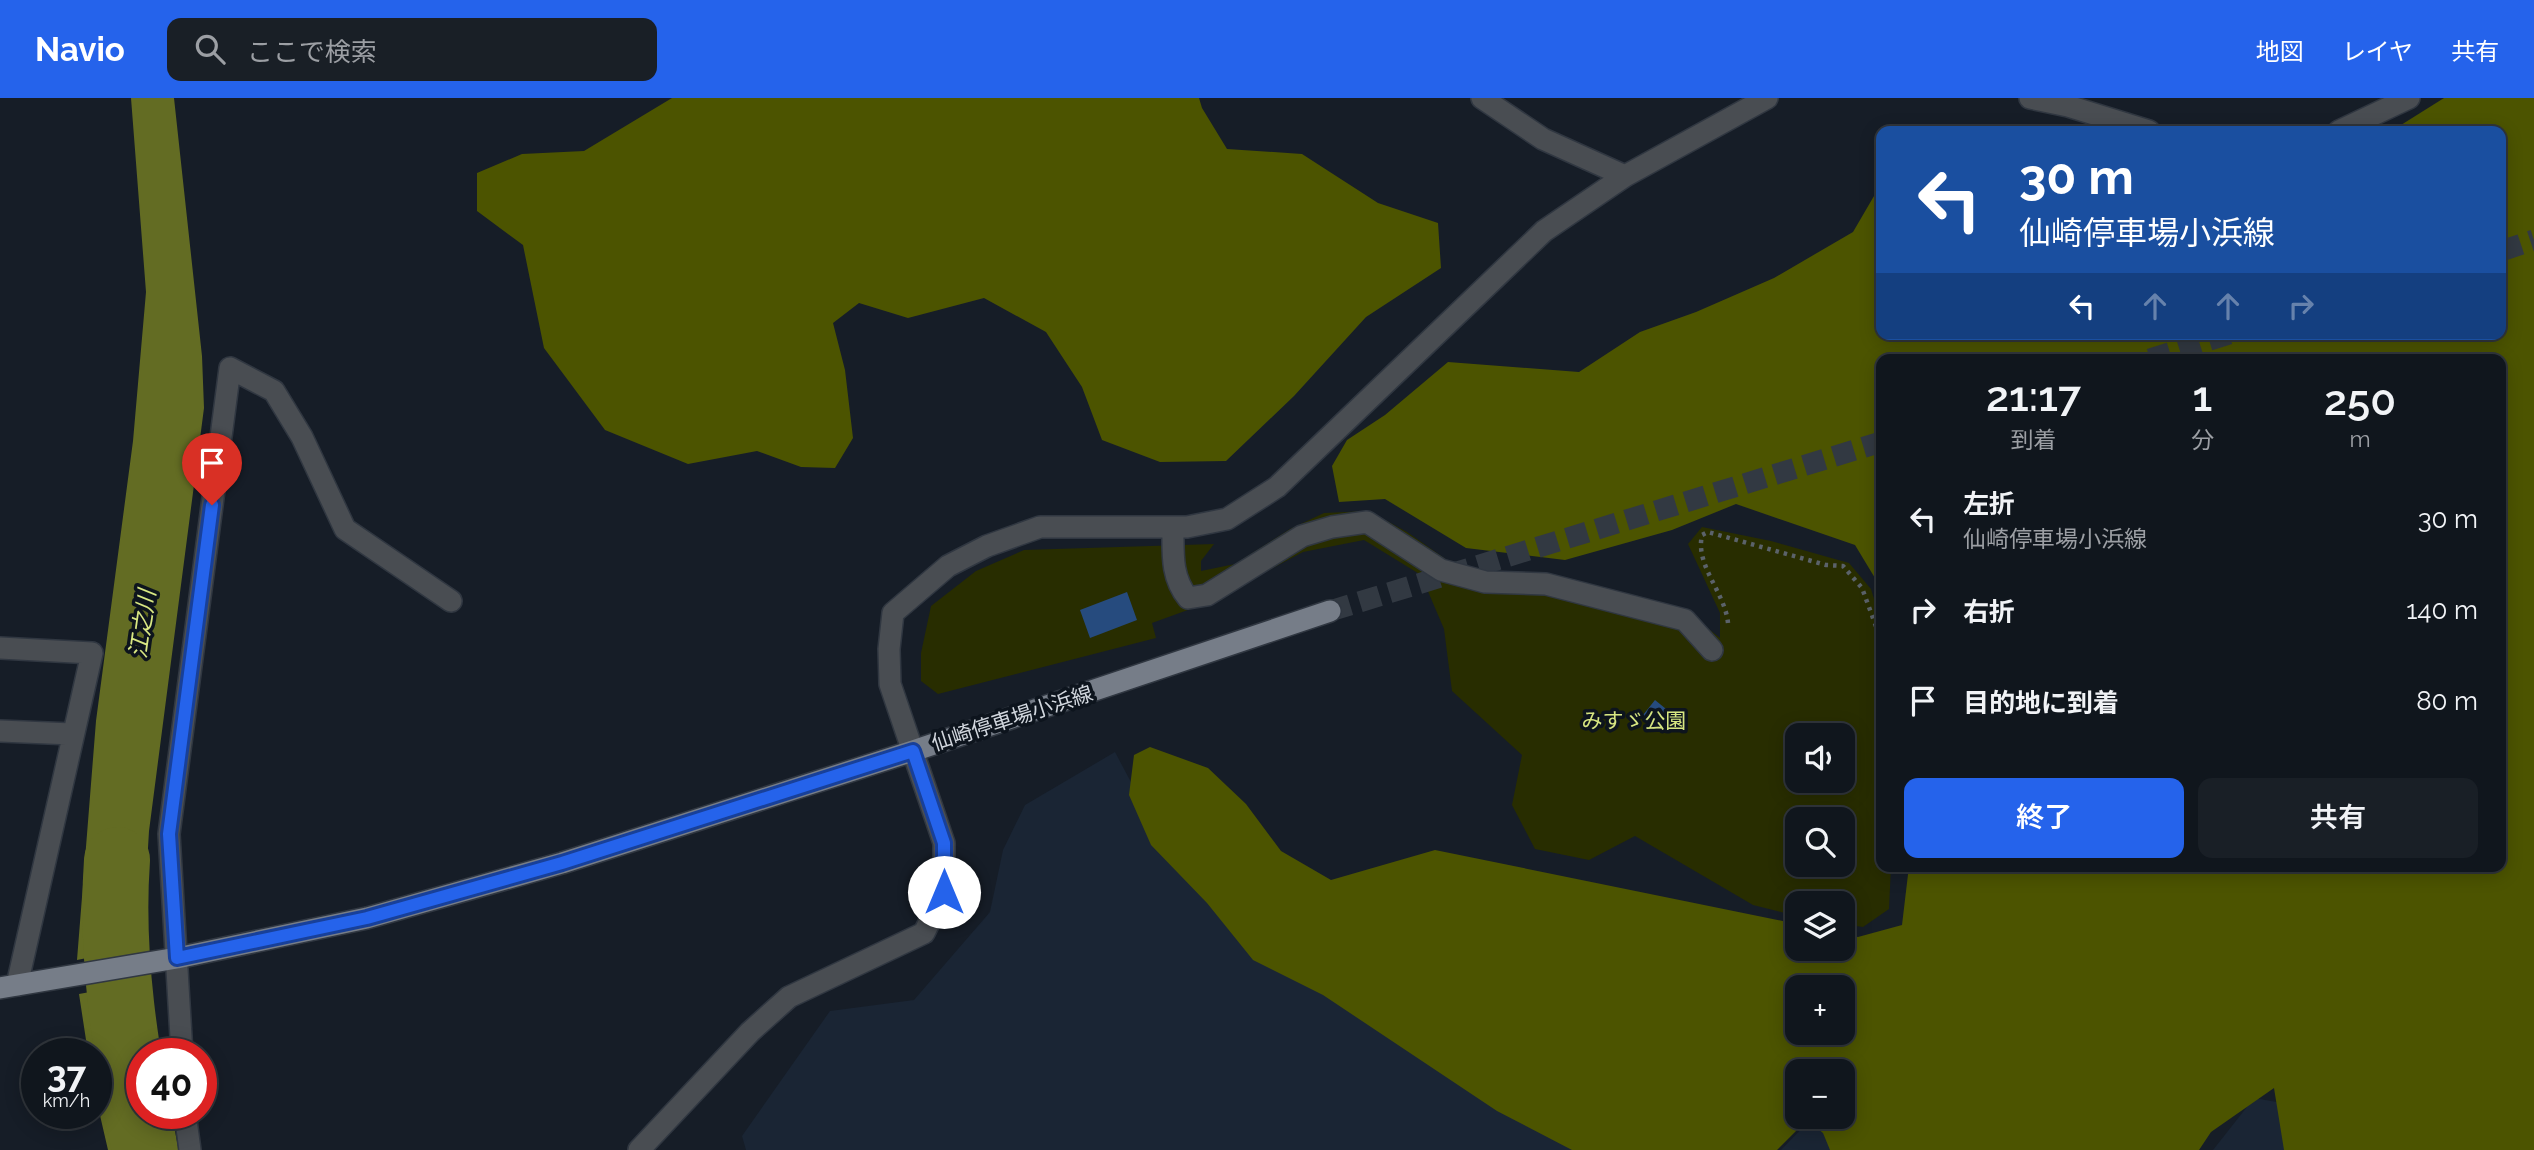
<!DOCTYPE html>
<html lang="ja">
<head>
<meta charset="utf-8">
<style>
	body { margin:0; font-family:Raleway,"Noto Sans JP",sans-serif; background:#191f26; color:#f1f3f6; height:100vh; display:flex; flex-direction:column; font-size:26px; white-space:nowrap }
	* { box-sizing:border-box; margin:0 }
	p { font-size:23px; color:#9c9fa4 }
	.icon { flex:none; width:38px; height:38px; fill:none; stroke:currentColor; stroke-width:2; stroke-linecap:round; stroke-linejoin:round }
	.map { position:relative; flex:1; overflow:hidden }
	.side { position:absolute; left:1876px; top:256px; width:630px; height:518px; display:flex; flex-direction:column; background:#10161d; border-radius:14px; box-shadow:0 4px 18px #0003,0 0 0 2px #30353b }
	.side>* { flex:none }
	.guide { position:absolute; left:1876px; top:28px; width:630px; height:214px; border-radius:14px; box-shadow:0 4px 18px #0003,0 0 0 2px #30353b; background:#1a4fa0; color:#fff; overflow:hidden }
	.fabs { position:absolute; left:1785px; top:625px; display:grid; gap:14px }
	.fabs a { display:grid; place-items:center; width:70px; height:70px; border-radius:14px; background:#10161d; box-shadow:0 4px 18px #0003,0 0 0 2px #30353b; font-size:35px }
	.speed { position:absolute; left:21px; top:940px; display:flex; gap:14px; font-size:35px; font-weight:700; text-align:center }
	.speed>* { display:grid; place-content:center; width:91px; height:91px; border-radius:50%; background:#10161d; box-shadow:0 4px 18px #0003,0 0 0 2px #30353b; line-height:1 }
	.speed small { font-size:18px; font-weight:400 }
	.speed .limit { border:10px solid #d22; background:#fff; color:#111 }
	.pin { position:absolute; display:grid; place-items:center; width:60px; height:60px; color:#fff; margin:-72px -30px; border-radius:50% 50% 50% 0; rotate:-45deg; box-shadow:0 0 7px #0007 }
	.pin .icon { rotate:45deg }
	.me { position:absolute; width:77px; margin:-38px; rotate:0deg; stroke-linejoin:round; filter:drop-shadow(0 0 5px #0008) }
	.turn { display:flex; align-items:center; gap:24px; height:147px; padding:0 28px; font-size:32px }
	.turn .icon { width:91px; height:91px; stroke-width:2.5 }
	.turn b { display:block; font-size:49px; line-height:60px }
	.lanes { display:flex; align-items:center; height:66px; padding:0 28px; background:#0003; justify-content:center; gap:35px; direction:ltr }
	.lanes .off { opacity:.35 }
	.eta { display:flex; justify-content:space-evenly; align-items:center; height:119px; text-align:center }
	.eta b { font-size:42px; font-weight:600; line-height:49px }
	.primary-button { display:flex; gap:14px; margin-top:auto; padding:14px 28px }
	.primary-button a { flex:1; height:80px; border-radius:14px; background:#2563eb; color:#fff; font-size:28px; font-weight:600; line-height:80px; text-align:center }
	.primary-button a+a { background:#191f26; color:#f1f3f6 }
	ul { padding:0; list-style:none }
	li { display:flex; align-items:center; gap:21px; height:91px; padding:0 28px }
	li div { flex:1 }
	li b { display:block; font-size:26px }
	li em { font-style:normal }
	header { display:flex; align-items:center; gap:42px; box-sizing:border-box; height:98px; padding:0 35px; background:#2563eb; color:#fff }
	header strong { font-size:33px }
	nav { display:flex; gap:38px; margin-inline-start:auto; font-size:24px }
	.search { width:490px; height:63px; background:#191f26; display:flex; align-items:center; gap:18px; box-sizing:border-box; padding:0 24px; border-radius:14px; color:#9c9fa4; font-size:26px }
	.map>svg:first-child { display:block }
</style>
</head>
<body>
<header>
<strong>Navio</strong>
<div class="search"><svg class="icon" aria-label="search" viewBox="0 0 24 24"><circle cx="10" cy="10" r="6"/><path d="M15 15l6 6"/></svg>ここで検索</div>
<nav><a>地図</a><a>レイヤ</a><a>共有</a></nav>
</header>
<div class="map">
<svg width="2534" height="1052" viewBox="0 0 2534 1052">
	<rect width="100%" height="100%" fill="#161d27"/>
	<path fill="#1a2534" d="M1115,654L1176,769L1595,1052H746L742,1038L830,913L914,902L990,814L1003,752L1025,707Z
		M2254,1000L2317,1011L2312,1052H2213Z
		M1843,1018L1901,1052H1781L1813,1019Z"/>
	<path fill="#282d00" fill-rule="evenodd" d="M1369,413L1407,434L1447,462L1486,474L1690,516L1720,540V515L1688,446L1702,429L1771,443L1849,465L1871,491L1881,524V768H1891L1889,811L1863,829L1843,826V805H1797V818L1753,807L1635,738L1589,762L1535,751L1512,707L1522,657L1452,593L1444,531L1421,477L1364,442L1303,454L1207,505L1152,525L1156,540L938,596L921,583V555L931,508L976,473L1024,452L1214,446L1201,463V473L1235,466L1290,431L1324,415ZM1797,637H1843V682H1797ZM1797,721H1843V766H1797Z"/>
	<path fill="#4c5400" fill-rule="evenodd" d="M672,0H1199L1202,10L1227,51L1302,56L1378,105L1438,125L1441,170L1366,219L1294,298L1226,363L1160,364L1102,342L1082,289L1046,234L984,200L908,220L859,205L833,225L845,272L853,340L835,370L801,369L757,353L688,366L605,332L544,250L523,147L477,113V75L522,56L584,53Z
		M2444,0H2534V1052H2284L2274,990L2211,1034L2199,1052H1830L1823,1035L1807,1022L1777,1052H1572L1497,1013L1323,897L1253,862L1207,805L1151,747L1129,697L1134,657L1150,649L1208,670L1246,706L1281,753L1331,782L1435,752L1797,826V850H1843V836L1858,839L1902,827L1909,768H2501V261H1881V490L1855,447L1736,406L1672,432L1565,462L1466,450L1385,401L1339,404L1332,368L1347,342L1385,317L1448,264L1579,274L1640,234L1696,214L1774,180L1853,134L1881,86V236H2501V33H2384L2401,27ZM1797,889H1843V934H1797ZM1797,973H1843V1018H1797Z"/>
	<path fill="#636c23" d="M131,0H174L202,258L204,310L149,733L142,849L77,862L96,623L133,343L146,194Z
		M145,884L155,955L142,956V1015H163L168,1052H108L96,1000V956L88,955L79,896Z"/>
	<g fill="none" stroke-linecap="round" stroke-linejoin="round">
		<path stroke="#636c23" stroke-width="66" d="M117,762C110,860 126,956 145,1052"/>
	</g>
	<path fill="#264b7e" d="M1127,494L1137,522L1090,540L1080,512Z
		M1655,602L1671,615L1658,630L1643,617Z"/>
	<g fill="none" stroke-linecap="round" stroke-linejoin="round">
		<path stroke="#323942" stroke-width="21" stroke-dasharray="21 10" stroke-linecap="butt" d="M2501,153L2534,142
			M2150,261L2229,236
			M1330,513L1881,344"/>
		<g stroke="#303741" stroke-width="24">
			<path id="minor" d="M1482,0L1543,41L1625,78
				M2030,0L2068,8L2149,33
				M2339,33L2409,0
				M1173,429C1173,456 1171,479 1188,500L1207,497L1302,438L1332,429L1367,424L1441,472L1485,484L1546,486L1685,522L1712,552
				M0,550L92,555L17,887
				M0,633L72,636
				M182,956L169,736L230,270L274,293L302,339L345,431L451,503
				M185,1015L190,1052
				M639,1052L750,934L789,899L924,835L944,794V745L890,586L889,551L893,515L948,468L987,448L1040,429H1187L1227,421L1277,389L1544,133L1625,78L1767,0"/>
		</g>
		<g stroke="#303741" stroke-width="24">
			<path id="major" d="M0,890L177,860L367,820L562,765L913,653L1330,513"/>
		</g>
		<path stroke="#5b626a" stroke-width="4.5" stroke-dasharray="3.5 5" stroke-linecap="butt" d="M1728,525C1725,494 1695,468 1702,437L1708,434L1826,467L1843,468L1862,490L1881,542"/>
		<use href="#minor" stroke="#494d52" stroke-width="21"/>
		<use href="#major" stroke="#767d88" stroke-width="21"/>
	</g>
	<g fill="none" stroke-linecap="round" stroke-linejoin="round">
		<g stroke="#184099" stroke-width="18">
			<path id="route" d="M212,407L169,736L177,860L367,820L562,765L913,653L944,745V794"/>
		</g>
		<use href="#route" stroke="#2563eb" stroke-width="12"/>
	</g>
	<g text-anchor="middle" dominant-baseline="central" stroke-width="7" stroke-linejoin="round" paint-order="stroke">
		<g font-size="21" fill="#d2d7de" stroke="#0d141d">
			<text transform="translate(1012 620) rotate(-18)">仙崎停車場小浜線</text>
		</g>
		<g font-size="21" fill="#d7e681" stroke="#0d141d">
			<text x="1634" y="622">みすゞ公園</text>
		</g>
		<g font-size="23" font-style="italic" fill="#d9e883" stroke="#0d141d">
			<text transform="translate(142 526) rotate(-82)">江之川</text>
		</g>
	</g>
</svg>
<div class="fabs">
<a><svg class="icon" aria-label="sound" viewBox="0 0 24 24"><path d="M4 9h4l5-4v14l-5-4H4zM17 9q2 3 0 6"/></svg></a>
<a><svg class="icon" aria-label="search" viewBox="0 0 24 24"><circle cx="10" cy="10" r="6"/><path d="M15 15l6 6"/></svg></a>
<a><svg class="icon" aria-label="layers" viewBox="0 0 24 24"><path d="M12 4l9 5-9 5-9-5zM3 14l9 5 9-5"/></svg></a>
<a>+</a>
<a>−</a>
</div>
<div class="speed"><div>37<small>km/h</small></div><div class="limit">40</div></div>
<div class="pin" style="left:212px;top:407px;background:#d93025"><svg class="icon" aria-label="arrive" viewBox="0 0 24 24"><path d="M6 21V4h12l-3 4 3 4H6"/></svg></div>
<svg class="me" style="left:944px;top:794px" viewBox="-20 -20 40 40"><circle r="19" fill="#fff"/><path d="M0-13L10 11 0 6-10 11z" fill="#2563eb"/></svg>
<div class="guide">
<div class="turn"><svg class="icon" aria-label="left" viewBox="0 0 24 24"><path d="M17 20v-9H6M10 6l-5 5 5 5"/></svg><div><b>30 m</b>仙崎停車場小浜線</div></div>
<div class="lanes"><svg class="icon" aria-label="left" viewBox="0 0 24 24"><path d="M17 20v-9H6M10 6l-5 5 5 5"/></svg><svg class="icon off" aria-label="ahead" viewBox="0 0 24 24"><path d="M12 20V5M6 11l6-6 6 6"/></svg><svg class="icon off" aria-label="ahead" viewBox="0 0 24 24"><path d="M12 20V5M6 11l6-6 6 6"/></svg><svg class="icon off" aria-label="right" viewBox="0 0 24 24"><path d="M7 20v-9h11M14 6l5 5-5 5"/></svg></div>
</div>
<section class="side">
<div class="eta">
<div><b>21:17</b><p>到着</p></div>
<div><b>1</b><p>分</p></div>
<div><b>250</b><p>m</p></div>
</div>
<ul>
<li><svg class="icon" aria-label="left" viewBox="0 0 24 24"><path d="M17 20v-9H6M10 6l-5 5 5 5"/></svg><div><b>左折</b><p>仙崎停車場小浜線</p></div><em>30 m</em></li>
<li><svg class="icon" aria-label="right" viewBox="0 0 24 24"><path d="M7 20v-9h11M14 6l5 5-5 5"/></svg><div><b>右折</b></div><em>140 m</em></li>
<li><svg class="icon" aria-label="arrive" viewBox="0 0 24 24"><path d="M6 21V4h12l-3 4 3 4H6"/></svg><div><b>目的地に到着</b></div><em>80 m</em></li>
</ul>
<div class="primary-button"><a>終了</a><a>共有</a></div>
</section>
</div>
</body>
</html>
